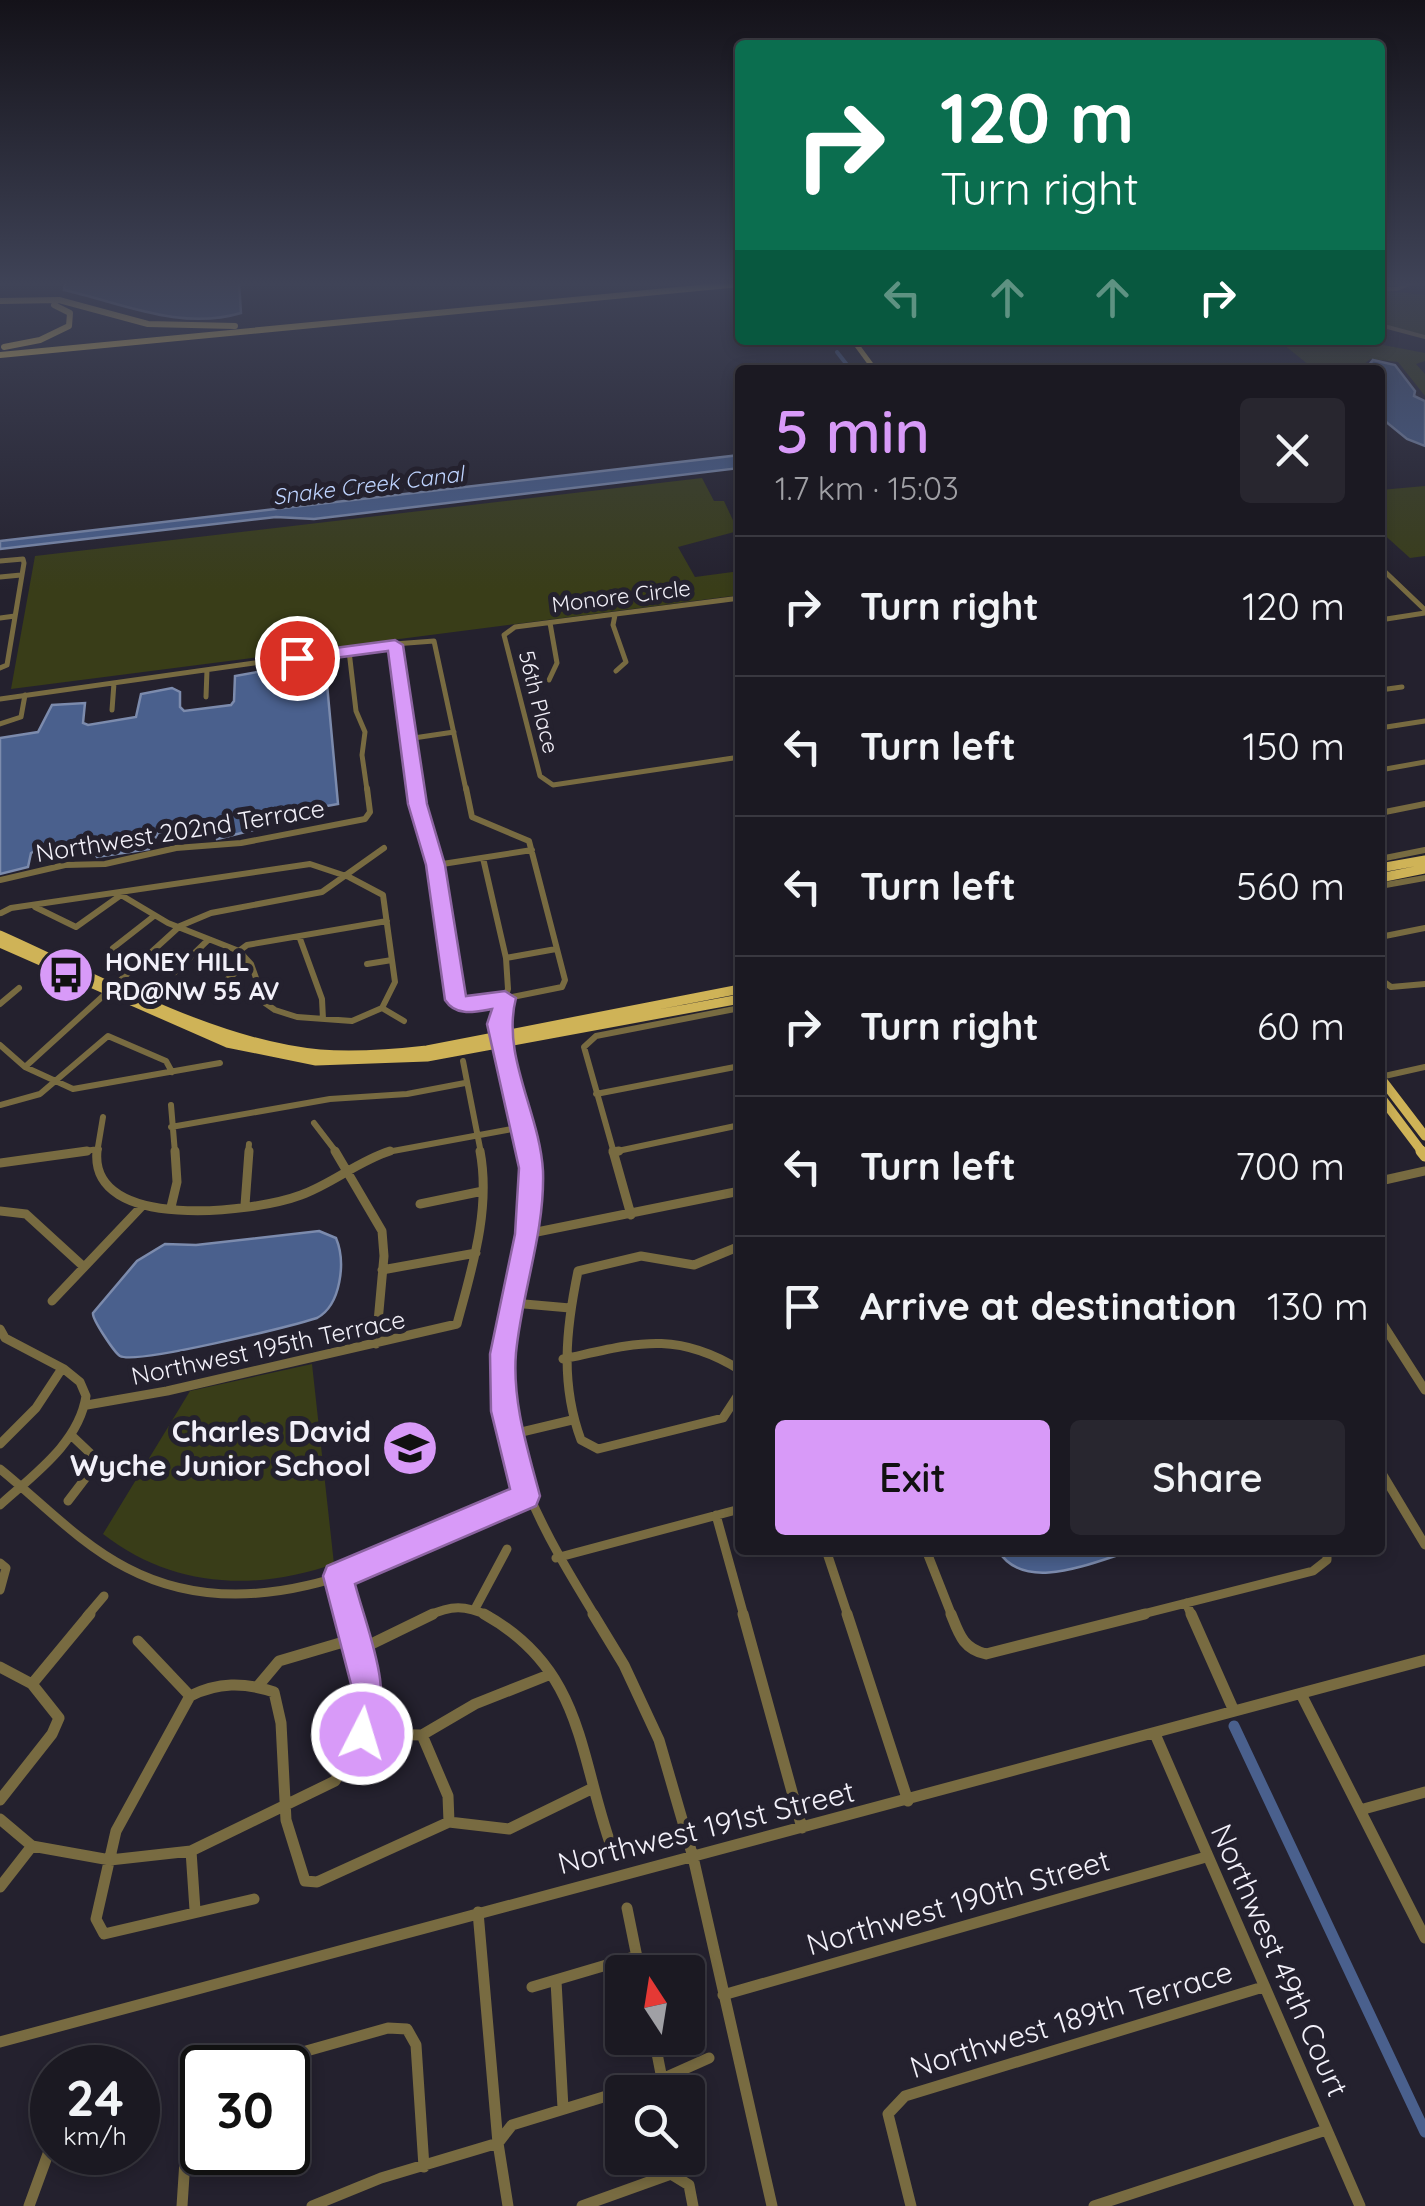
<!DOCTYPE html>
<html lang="en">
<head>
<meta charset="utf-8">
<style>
	body { margin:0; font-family:Quicksand,sans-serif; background:#28262f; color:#f1f3f6; height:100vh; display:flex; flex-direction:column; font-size:38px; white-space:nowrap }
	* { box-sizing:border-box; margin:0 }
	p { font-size:32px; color:#a0a0a5 }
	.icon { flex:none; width:55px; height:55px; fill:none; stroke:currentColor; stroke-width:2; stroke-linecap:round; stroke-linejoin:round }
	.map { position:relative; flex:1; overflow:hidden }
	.drawer { position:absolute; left:735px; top:365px; width:650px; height:1190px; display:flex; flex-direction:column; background:#1b1922; border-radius:10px; box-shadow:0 5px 15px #0003,0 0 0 2px #393840 }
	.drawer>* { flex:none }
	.banner { position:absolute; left:735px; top:40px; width:650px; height:305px; border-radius:10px; box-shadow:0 5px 15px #0003,0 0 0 2px #393840; background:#0b6e4f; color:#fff; overflow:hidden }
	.needle { width:65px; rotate:348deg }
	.fabs { position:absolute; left:605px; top:1955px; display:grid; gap:20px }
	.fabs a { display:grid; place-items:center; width:100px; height:100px; border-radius:10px; background:#1b1922; box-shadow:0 5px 15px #0003,0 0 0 2px #393840; font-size:50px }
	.speed { position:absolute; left:30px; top:2045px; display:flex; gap:20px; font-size:50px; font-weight:700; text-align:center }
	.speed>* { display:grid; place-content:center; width:130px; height:130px; border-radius:50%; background:#1b1922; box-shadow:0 5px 15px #0003,0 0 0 2px #393840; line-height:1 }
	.speed small { font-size:25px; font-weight:400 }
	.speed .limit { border:5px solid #111; border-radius:15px; background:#fff; color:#111 }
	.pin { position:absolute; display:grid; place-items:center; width:85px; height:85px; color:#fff; margin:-42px; border:5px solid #fff; border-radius:50%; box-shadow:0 2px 10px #0007 }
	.me { position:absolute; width:110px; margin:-55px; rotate:5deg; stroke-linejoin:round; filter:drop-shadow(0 0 8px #0008) }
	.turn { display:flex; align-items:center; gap:35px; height:210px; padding:0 40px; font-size:45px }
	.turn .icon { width:130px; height:130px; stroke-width:2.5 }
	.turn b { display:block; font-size:70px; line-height:85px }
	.lanes { display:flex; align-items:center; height:95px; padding:0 40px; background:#0003; justify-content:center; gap:50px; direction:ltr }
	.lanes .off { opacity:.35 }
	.round { display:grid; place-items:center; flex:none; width:105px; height:105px; border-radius:10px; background:#28262f }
	.summary { display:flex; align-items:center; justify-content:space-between; height:170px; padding:0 40px }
	h1 { font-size:60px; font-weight:600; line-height:75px; color:#d89af8 }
	.action { display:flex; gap:20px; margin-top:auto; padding:20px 40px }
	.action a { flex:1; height:115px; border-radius:10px; background:#d89af8; color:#111; font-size:40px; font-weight:600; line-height:115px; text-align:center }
	.action a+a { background:#28262f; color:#f1f3f6 }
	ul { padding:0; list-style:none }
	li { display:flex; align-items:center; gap:30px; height:140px; padding:0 40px; border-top:2px solid #393840 }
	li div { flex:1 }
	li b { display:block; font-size:38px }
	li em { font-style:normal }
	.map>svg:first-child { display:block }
</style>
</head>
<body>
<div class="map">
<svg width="1425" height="2206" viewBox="0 0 1425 2206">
	<rect width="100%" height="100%" fill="#24212e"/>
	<path fill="#393d18" d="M1380,290L1425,295V335L1380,324Z
		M1278,340H1357L1425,353V361L1416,364L1425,374V396L1398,362L1370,359L1358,370H1315Z
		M702,478L714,501H724L738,531L678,547L695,577L740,571V595L11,689L35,556Z
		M1425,486V556L1410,558L1380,531V490Z
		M312,1364L334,1564C253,1592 171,1587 103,1534L190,1391Z"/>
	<path fill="#4a608d" stroke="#7c8bad" stroke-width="2.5" d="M65,282H239L241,313C180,331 122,303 64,290Z
		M1373,360L1395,365L1415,391L1414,396L1425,401V446L1407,439L1380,417V370H1365Z
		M740,455V468L314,519L276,517L0,549V541Z
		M285,667L326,673L338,804L261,818L254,830L217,839L211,827L204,825L158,833L149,849L97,857L89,844L37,850L31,853L28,867L0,874V738L38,732L52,705L85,703L83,723L88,725L136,717L141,694L172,688L180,692V707L184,711L231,705L234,701L235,676Z
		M319,1231L336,1238C346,1262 341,1305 317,1318C291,1326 136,1365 120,1356C114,1352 92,1319 93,1313L137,1261L165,1244L196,1245Z
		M998,1550H1134C1095,1561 1024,1595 998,1550Z"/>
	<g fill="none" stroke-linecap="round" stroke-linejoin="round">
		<path stroke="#4a608d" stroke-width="4" d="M829,340L832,345
			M837,352L851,370"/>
		<path stroke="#4a608d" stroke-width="11" d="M1234,1726L1425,2132"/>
		<path stroke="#786b41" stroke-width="4" d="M1380,289H1397L1414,282
			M1380,325L1425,337"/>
		<path stroke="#786b41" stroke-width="5" d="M0,561L23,559L24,563L7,665L0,668
			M1380,567L1425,610
			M0,577L21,575
			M740,598L515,627L504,635L540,776L553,785L740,757
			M615,615L613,625L626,662L616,671
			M0,618L15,616
			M1380,620L1425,613
			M395,645L415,790
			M349,651L356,711L365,732L362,755L367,790
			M549,680L557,663L550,623
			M1380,690L1402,687
			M206,697L207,670
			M0,699L381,645L434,641L466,790
			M112,710L114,683
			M0,724L21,717L25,695
			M1380,728L1425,721
			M407,739L454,732
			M1380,770L1425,762"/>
		<path stroke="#786b41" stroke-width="6" d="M415,788L436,865L456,1001L468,1006L562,987L565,980L529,841L472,817L466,788
			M1380,813L1425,804
			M483,858L506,958L508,989L498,1024L528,1153
			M1380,859L1425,850
			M436,865L532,850
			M0,880L65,865L105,864L176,848L241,843L365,819L370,812L367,788
			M1380,886L1425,878
			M35,907L76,927L121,895L168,923L239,951L251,964L265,1003L275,1010L297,1017L352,1021L382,1008
			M1,913L11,908L310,864L349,877L383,895L395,982L382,1008
			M299,936L322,999L323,1019
			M1380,937L1425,928
			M113,948L154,916
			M239,951L247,945L387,921
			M506,958L556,949
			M367,964L392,960
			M175,972L208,940
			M1380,979L1391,987L1425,984
			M219,986L249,962
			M0,1004L19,988
			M382,1008L404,1021
			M0,1045L25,1067L73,1089L220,1063
			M463,1061L481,1153
			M25,1067L180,926L211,913L322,892L384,848
			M1380,1077L1425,1067
			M596,1094L740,1066
			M0,1105L40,1094L108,1036L166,1061L172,1072
			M171,1105L175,1153
			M314,1123L337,1153
			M171,1127L330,1099L407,1094L465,1083
			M613,1152L740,1125
			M70,1153L99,1149
			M97,1153L103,1117
			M248,1153L249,1144
			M382,1153L523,1127
			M614,1153L584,1047L596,1036L740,1008"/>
		<path stroke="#786b41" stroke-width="9" d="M97,1151C89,1232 253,1213 301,1195C332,1184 358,1161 390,1151
			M335,1151L382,1231L384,1256L376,1344
			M527,1151C543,1220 507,1286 503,1354C497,1455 545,1534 595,1616
			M613,1151L631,1215
			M613,1152L619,1151
			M0,1163L87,1151
			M1380,1181L1425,1171
			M420,1204L483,1191
			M245,1205L249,1151
			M171,1207L177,1182L175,1151
			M0,1211L26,1214L84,1267
			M527,1234L740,1191
			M740,1246L694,1265L641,1256L578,1271C566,1329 560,1383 581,1440L598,1449L723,1418L740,1392
			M382,1270L476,1253
			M52,1301L143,1205
			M513,1303L570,1308
			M1380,1320L1425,1390
			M0,1329L5,1338L64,1369L80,1382L86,1396C79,1443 33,1475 0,1505
			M563,1359C634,1344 674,1329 740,1370
			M87,1405L167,1391L457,1324C472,1268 491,1209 480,1151
			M509,1435L572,1420
			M0,1444L36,1408L61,1370
			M0,1469C41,1502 80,1544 127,1568C260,1638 404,1552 526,1496
			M1380,1470L1425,1545
			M68,1501L94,1467L90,1453L71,1435
			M716,1515L744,1616
			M826,1550L848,1616
			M926,1550L952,1616
			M556,1558L740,1509
			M0,1563L6,1568L0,1590
			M338,1577L348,1616
			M1186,1603L1192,1616
			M476,1607L507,1549
			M87,1616L104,1596
			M428,1616C451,1605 465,1605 489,1616
			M1135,1616L1313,1571L1327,1560V1550"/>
		<path stroke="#786b41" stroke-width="11" d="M484,1614C587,1671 578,1760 615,1857
			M593,1614L624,1665L659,1740L693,1857L772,2206
			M743,1614L802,1828
			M847,1614L908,1801
			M951,1614C959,1634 963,1649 986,1654L1145,1614
			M1191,1614L1234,1711
			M138,1641L190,1696
			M357,1651L433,1614
			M0,1667L32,1684L59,1718L52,1734L0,1800
			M32,1684L90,1614
			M258,1686L279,1661L340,1643
			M1301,1694L1425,1938
			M362,1734L422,1735L448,1796L449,1822
			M1155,1734L1360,2206
			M422,1735L475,1704L551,1674
			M1360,1810L1425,1792
			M0,1819L32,1846L110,1860L191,1851L335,1781L362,1734L368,1692L348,1614
			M449,1822L509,1829L591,1789
			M191,1851L195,1910
			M0,1887L32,1846
			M254,1899L104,1934L96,1919L116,1831L190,1696C218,1682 244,1682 274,1692L281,1723L286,1820L305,1881L317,1882L449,1822
			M627,1908L640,1972
			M478,1912L498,2143L508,2206
			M556,1981L563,2108
			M532,1987L637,1956
			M723,1995L1206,1857
			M654,2038L662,2079
			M0,2042L1425,1660
			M246,2068L388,2028L407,2029L416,2045L424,2167
			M29,2206L52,2143
			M182,2206L187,2130L202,2089
			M312,2206L381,2178L498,2143L512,2125L662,2079L709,2058
			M582,2206L671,2174L689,2185L693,2206
			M911,2206L888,2114L905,2096L1263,1987
			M1094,2206L1326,2130"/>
		<path stroke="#cfb357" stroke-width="5" d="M853,340L875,370"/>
		<path stroke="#cfb357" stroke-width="9" d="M1380,868L1425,860
			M1380,878L1425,869
			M0,935C97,978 215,1045 320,1054C356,1057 392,1054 427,1050L740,989
			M0,943L227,1043L316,1061L427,1057L740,999
			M1380,1077L1425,1136
			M1380,1096L1423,1153"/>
		<path stroke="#cfb357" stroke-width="11" d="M1421,1151L1425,1156"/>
		<path stroke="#f2cf5e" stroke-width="6" d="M0,301L59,300L148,324L235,326
			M4,347L40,340L69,326L70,313L54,305
			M0,355L740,284"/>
	</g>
	<linearGradient id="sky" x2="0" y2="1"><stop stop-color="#141219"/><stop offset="0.48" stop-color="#3f4357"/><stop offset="1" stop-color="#3f4357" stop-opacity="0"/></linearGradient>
	<rect width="1425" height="591" fill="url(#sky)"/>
	<path fill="#d89af8" stroke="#8c64a1" stroke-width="2.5" d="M395,640L403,645L427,804L445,865L466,996L505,991L516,998C501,1056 540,1113 543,1171C545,1233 522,1291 516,1353C512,1402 528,1450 540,1496L536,1506L355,1584C369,1636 395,1692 373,1745L362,1750L350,1745L346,1734L353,1692L323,1576L327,1566L510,1489L491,1411L490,1354L515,1234L519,1168L487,1024L492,1009C475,1012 456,1017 445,1000L426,865L408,804L388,651L297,663L289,658L297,653Z"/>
	<defs>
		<g id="bus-disc" transform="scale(2.875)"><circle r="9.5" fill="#d89af8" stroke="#24212e"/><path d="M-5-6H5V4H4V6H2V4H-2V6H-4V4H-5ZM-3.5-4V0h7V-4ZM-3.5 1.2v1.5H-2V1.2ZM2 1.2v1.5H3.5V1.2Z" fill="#111"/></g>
		<g id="school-disc" transform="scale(2.875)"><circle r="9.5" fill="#d89af8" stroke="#24212e"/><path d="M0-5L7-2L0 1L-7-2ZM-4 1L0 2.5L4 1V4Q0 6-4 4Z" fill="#111"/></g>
	</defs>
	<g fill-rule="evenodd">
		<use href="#bus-disc" x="66" y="975"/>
		<use href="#school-disc" x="410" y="1448"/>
	</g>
	<g text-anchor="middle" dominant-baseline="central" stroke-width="10" stroke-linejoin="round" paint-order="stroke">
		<g font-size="22" font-style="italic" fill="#bed3fe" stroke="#24212e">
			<text transform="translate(368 485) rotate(-7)">Snake Creek Canal</text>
		</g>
		<g font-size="22" fill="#f2f0f9" stroke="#24212e">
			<text transform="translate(621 596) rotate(-7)">Monore Circle</text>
			<text transform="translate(539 702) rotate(76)">56th Place</text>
		</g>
		<g font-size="25" fill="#f2f0f9" stroke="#24212e">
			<text transform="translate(180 830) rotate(-9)">Northwest 202nd Terrace</text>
			<text transform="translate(268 1347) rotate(-12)">Northwest 195th Terrace</text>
		</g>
		<g font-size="25" font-weight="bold" fill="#f2f0f9" stroke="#24212e" text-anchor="start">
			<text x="105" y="961">HONEY HILL<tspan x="105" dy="29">RD@NW 55 AV</tspan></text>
		</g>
		<g font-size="30" font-weight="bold" fill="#f2f0f9" stroke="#24212e" text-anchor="end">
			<text x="371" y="1431">Charles David<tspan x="371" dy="34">Wyche Junior School</tspan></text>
		</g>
		<g font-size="30" fill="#f2f0f9" stroke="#24212e">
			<text transform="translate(706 1827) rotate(-14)">Northwest 191st Street</text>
			<text transform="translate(958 1902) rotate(-16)">Northwest 190th Street</text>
			<text transform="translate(1280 1960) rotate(66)">Northwest 49th Court</text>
			<text transform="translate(1071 2019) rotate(-17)">Northwest 189th Terrace</text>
		</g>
	</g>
</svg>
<div class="fabs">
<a><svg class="needle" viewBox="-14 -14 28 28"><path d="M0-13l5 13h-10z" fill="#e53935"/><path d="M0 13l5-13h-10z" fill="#a0a0a5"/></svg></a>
<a><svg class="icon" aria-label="search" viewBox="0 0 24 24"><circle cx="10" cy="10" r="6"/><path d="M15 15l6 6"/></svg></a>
</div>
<div class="speed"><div>24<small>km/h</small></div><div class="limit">30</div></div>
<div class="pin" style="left:297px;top:658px;background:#d93025"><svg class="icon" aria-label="arrive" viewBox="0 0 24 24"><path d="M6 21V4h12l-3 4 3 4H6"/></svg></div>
<svg class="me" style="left:362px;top:1734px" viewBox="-20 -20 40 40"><circle r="17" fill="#d89af8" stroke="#fff" stroke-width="3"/><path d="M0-11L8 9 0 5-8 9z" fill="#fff"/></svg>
<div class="banner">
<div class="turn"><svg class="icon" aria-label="right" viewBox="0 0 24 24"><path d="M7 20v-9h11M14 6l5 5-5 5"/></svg><div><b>120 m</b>Turn right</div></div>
<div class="lanes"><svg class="icon off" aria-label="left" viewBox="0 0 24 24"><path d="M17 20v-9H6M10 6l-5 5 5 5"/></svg><svg class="icon off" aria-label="ahead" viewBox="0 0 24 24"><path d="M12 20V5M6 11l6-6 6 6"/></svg><svg class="icon off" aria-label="ahead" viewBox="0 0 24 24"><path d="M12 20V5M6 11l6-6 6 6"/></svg><svg class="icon" aria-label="right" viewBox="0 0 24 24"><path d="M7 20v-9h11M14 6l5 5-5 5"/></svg></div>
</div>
<section class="drawer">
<div class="summary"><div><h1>5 min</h1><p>1.7 km · 15:03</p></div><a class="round"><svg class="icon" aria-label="close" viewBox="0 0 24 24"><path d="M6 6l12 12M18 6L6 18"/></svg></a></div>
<ul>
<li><svg class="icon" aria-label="right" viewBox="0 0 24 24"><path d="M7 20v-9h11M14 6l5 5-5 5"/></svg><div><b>Turn right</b></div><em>120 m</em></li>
<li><svg class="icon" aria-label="left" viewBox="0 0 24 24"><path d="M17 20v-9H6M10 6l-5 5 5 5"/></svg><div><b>Turn left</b></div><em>150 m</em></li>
<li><svg class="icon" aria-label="left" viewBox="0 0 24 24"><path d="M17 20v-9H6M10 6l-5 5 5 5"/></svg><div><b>Turn left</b></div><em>560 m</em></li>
<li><svg class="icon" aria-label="right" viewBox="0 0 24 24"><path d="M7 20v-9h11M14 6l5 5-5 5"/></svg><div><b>Turn right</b></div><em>60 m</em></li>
<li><svg class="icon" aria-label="left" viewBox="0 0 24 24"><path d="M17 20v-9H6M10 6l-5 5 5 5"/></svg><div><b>Turn left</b></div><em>700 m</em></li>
<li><svg class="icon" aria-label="arrive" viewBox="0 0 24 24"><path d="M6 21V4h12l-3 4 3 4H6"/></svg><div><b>Arrive at destination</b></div><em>130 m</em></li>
</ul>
<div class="action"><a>Exit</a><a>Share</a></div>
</section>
</div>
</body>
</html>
